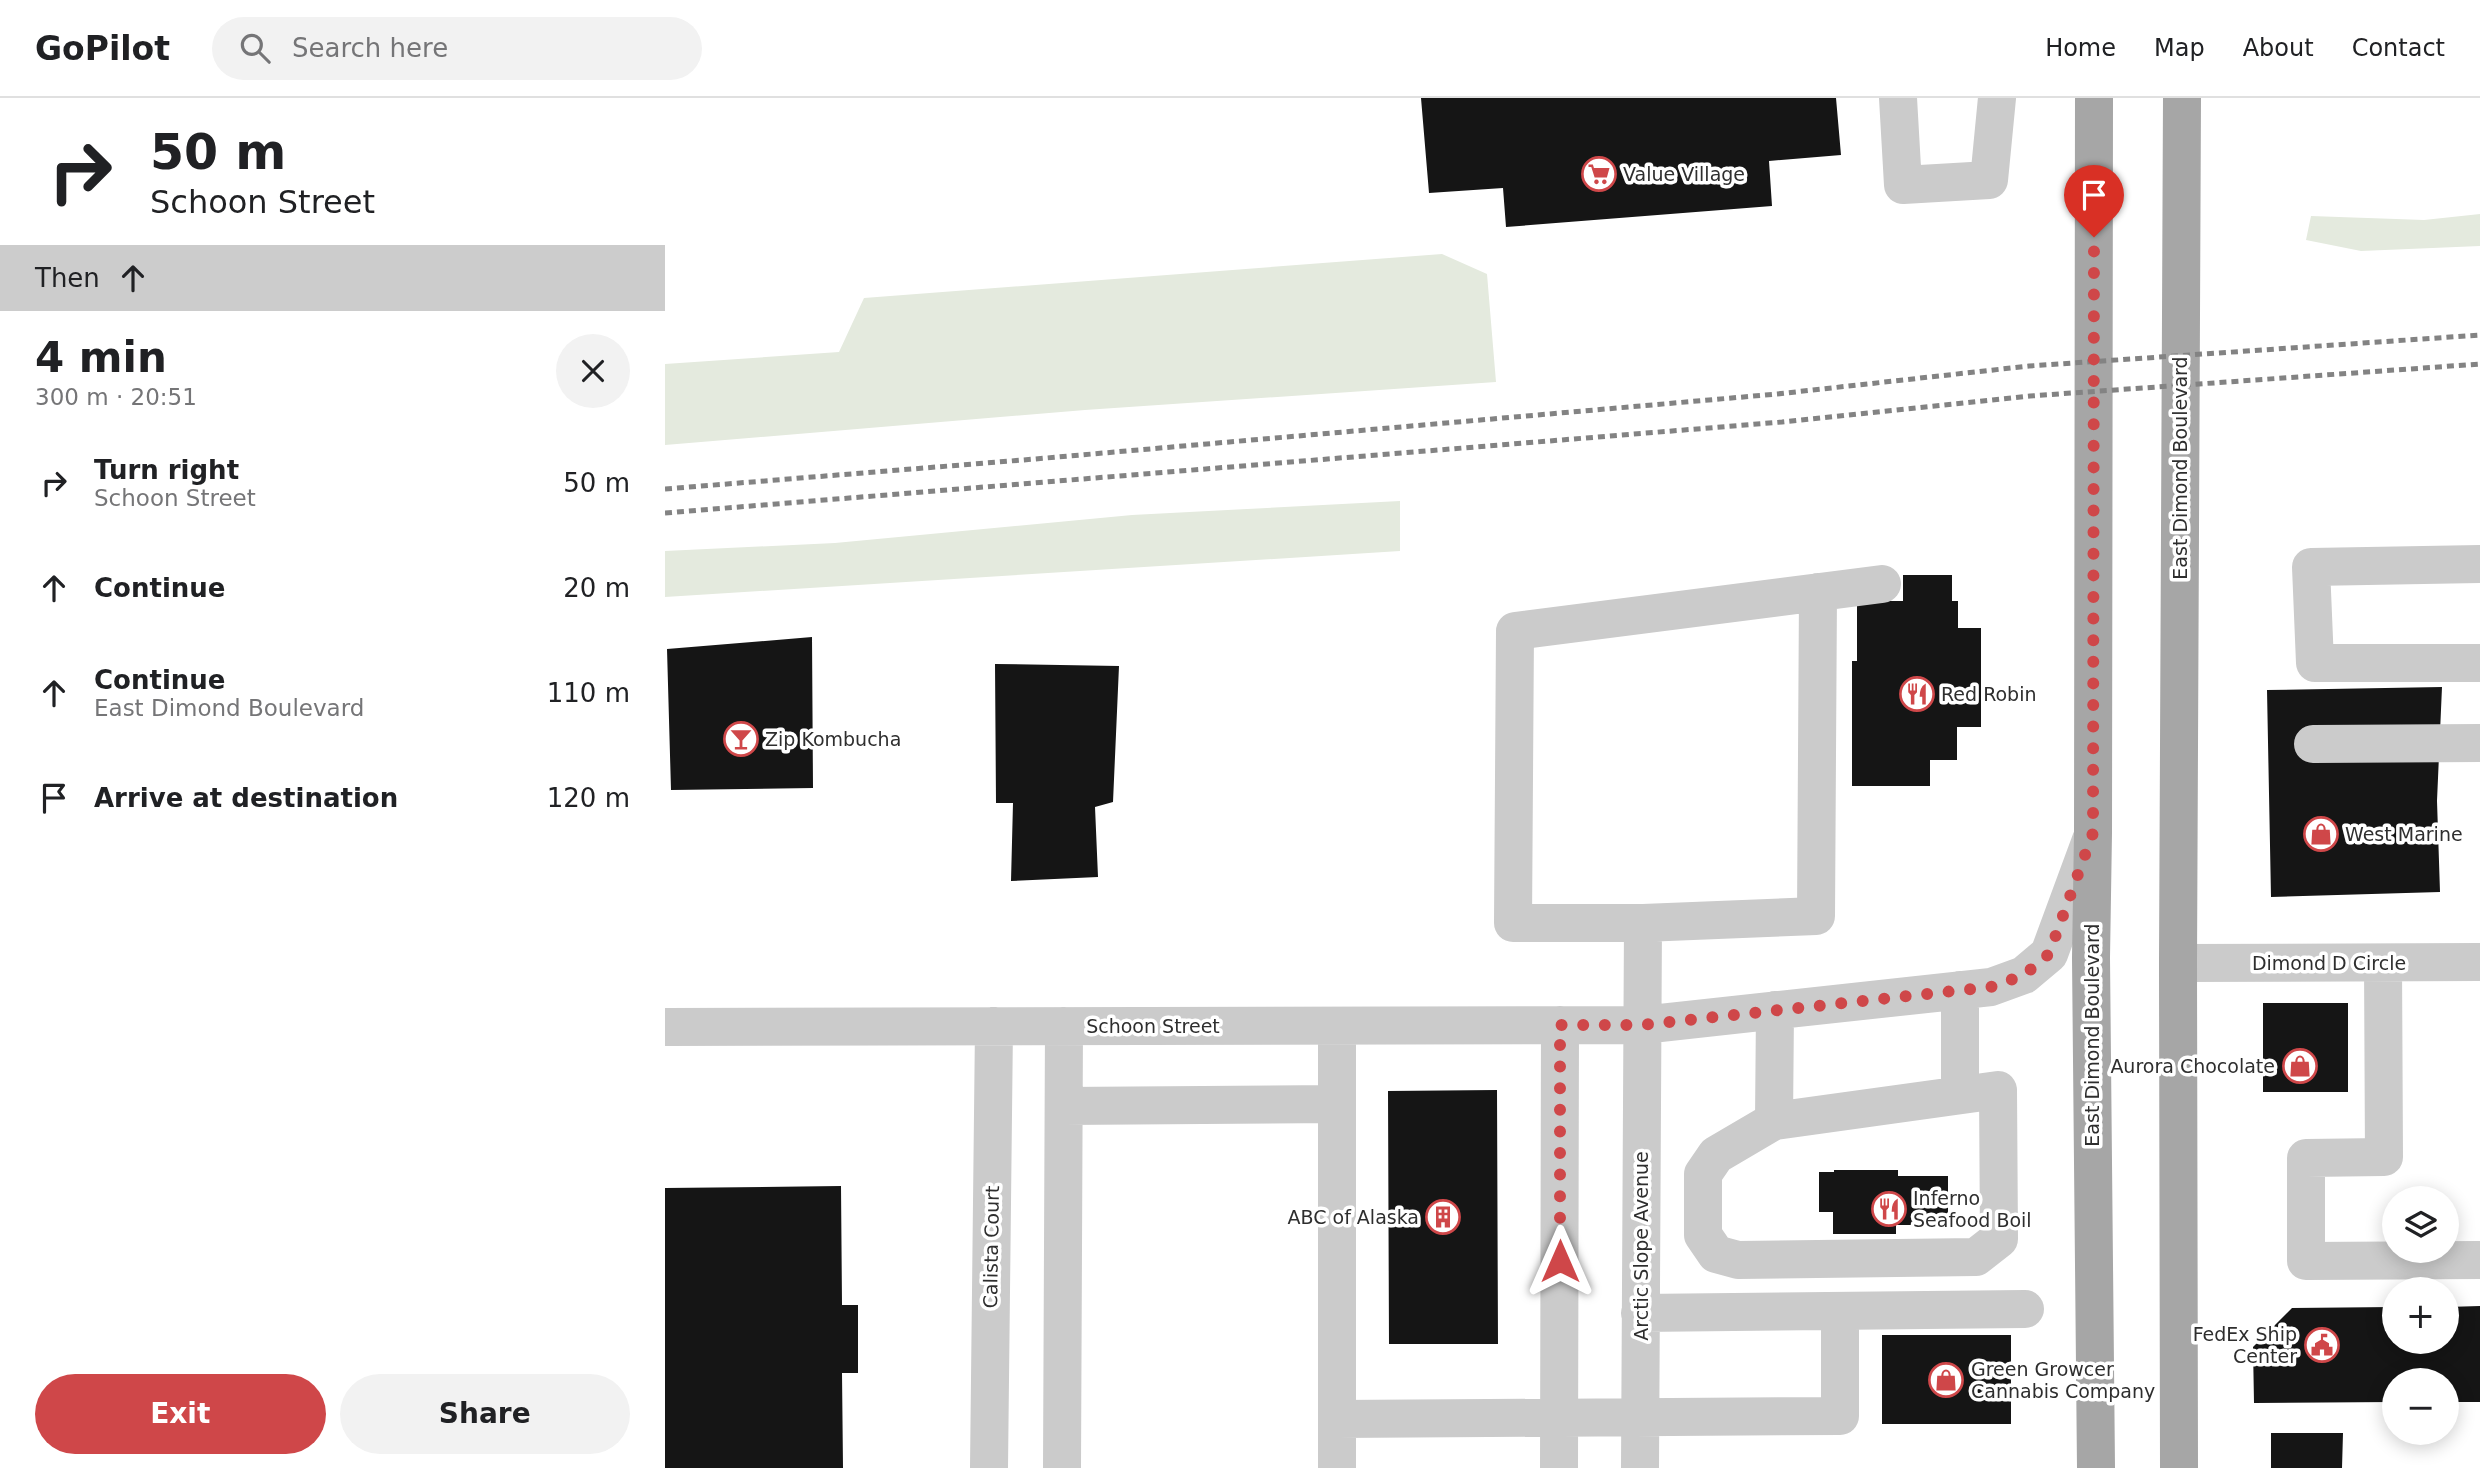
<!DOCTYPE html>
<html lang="en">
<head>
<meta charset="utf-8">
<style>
	body { margin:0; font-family:"DejaVu Sans",sans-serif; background:#f2f2f2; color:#202124; height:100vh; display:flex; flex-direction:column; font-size:26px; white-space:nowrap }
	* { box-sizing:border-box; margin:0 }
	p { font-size:23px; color:#757577 }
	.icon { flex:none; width:38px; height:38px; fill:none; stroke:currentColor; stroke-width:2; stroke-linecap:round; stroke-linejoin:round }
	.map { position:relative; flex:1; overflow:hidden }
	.panel { display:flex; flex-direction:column; background:#fff; width:665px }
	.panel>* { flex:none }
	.guide { background:#fff; color:#202124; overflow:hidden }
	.controls { position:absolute; left:1717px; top:1088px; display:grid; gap:14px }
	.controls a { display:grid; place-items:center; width:77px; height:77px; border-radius:50%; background:#fff; box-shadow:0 4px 18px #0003; font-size:35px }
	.pin { position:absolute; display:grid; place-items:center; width:60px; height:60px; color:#fff; margin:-72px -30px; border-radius:50% 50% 50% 0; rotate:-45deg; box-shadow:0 0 7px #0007 }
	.pin .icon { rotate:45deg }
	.me { position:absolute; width:77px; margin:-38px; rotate:0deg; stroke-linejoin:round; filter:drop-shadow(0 0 5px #0008) }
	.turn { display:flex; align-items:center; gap:24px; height:147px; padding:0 35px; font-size:32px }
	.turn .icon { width:91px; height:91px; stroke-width:2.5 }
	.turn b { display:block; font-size:49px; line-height:60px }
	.then { display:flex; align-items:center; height:66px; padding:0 35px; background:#0003; gap:14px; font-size:26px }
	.round { display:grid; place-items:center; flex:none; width:74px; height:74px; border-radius:37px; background:#f2f2f2 }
	.summary { display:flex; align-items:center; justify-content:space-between; height:119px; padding:0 35px }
	h1 { font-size:42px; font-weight:700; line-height:52px }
	.button { display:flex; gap:14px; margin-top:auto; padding:14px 35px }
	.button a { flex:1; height:80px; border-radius:42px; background:#cf4749; color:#fff; font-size:28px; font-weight:700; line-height:80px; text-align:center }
	.button a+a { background:#f2f2f2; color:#202124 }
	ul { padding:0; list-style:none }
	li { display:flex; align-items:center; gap:21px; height:105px; padding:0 35px }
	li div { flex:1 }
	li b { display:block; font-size:26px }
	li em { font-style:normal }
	header { display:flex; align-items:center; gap:42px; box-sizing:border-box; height:98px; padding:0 35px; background:#fff; border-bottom:2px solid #e0e0e0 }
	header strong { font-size:33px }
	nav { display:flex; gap:38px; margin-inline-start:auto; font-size:24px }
	.search { width:490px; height:63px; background:#f2f2f2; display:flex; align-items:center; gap:18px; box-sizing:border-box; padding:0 24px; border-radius:38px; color:#757577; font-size:26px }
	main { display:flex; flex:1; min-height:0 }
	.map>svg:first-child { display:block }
</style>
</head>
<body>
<header>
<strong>GoPilot</strong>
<div class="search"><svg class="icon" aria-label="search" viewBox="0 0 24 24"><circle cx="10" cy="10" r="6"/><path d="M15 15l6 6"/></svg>Search here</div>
<nav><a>Home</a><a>Map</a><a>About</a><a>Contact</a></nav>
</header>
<main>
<section class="panel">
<div class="guide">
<div class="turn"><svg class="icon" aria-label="right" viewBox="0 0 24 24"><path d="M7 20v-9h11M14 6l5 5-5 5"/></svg><div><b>50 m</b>Schoon Street</div></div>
<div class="then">Then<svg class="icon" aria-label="ahead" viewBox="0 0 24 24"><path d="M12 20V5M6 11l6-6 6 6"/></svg></div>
</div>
<div class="summary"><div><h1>4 min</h1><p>300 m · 20:51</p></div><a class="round"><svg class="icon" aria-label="close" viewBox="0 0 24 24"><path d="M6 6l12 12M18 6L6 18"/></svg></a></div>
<ul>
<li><svg class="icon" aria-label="right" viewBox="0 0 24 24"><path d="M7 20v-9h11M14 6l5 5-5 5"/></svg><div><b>Turn right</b><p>Schoon Street</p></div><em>50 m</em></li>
<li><svg class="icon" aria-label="ahead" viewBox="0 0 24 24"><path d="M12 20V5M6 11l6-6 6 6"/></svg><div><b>Continue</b></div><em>20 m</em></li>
<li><svg class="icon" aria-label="ahead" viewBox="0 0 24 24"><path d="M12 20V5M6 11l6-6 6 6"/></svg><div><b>Continue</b><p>East Dimond Boulevard</p></div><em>110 m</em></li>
<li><svg class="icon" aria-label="arrive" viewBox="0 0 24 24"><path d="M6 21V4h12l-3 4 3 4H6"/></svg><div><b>Arrive at destination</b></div><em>120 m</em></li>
</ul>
<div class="button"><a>Exit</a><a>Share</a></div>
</section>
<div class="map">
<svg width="1815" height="1370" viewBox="0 0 1815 1370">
	<rect width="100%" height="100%" fill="#fff"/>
	<path fill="#e4eade" d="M1815,116V148L1696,153L1641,142L1646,118L1759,122Z
		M777,156L822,176L831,284L420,312L0,347V266L174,254L199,200Z
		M735,403V453L0,499V453L170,445L467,417Z"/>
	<path fill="#151515" d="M756,0H1171L1176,57L1104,63L1107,108L841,129L838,90L764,95Z
		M1238,477H1287V503H1293V530H1316V629H1292V662H1265V688H1187V563H1192V503H1238Z
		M147,539L148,690L6,692L2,551Z
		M330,566L454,568L448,704L430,709L433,779L346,783L348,705H331Z
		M1777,589L1772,703L1775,794L1606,799L1602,592Z
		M1598,905H1683V994H1598Z
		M832,992L833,1246H724L723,993Z
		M1169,1072H1233V1078H1283V1127H1231V1136H1168V1114H1154V1074H1169Z
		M176,1088L177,1207H193V1275H177L178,1370H0V1090Z
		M1815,1208V1304H1782V1283H1729V1304L1589,1305L1588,1249L1627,1210L1729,1209V1244H1782V1209Z
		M1217,1237H1346V1326H1217Z
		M1606,1335H1678L1677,1370H1606Z"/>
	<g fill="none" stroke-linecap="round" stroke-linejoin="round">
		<path stroke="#cbcbcb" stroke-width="38" d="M1233,0L1238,87L1324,82L1332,0
			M1815,466L1646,469L1650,565H1815
			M1648,646L1815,645
			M978,825L1151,818L1153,494
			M1513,865L1815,864
			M1718,865L1719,1059L1641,1060V1163L1815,1162
			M1295,892V997
			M0,929L977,927L1326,889L1359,877L1384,856L1426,742
			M1333,992L1334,1141L1311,1159L1073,1162L1051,1156L1038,1137V1076L1051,1057L1109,1023Z
			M399,1008L672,1006
			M1109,1023L1110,912
			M975,1215L1360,1211
			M672,1321L1175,1318V1213
			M324,1370L329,928
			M397,1370L399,928
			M672,1370V928
			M894,1370L895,927
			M975,1370L978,825H848L850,533L1217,486"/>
		<path stroke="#a6a6a6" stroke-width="38" d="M1429,0L1428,735L1426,860L1431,1370
			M1514,1370L1513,865L1517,0"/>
		<path stroke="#838383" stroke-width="5" stroke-dasharray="7 5" stroke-linecap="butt" d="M0,391L370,361L1112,296L1364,268L1815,237
			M0,415L1117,324L1365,298L1815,266"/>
	</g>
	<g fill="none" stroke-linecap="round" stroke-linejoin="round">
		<path stroke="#cf4749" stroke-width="12" stroke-dasharray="0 21.6" d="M895,1163V927H977L1326,889L1359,877L1384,856L1428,735L1429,139"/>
	</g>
	<defs>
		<g id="supermarket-ring" transform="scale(1.75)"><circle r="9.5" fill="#fff" stroke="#cf4749" stroke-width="1.5"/><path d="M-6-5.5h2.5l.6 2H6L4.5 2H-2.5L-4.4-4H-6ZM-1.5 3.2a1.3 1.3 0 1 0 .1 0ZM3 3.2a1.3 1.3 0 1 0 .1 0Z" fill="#cf4749"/></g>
		<g id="restaurant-ring" transform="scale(1.75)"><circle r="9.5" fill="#fff" stroke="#cf4749" stroke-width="1.5"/><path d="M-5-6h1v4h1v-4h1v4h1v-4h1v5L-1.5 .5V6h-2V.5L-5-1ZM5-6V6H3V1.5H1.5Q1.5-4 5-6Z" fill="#cf4749"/></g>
		<g id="bar-ring" transform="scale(1.75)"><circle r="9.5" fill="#fff" stroke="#cf4749" stroke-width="1.5"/><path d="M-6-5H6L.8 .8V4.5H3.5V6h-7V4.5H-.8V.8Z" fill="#cf4749"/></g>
		<g id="shop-ring" transform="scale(1.75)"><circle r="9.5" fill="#fff" stroke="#cf4749" stroke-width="1.5"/><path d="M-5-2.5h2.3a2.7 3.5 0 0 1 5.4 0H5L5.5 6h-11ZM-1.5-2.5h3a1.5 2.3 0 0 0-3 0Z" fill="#cf4749"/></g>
		<g id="building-ring" transform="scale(1.75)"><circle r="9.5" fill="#fff" stroke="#cf4749" stroke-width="1.5"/><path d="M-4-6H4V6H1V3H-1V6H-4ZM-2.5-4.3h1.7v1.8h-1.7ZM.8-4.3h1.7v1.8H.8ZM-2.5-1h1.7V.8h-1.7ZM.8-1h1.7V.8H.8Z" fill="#cf4749"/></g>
		<g id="civic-ring" transform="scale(1.75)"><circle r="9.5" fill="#fff" stroke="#cf4749" stroke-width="1.5"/><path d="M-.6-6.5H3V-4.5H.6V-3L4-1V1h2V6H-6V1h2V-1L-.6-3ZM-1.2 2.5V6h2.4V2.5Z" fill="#cf4749"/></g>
	</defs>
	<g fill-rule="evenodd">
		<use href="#supermarket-ring" x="934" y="76"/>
		<use href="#restaurant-ring" x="1252" y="596"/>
		<use href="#bar-ring" x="76" y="641"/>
		<use href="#shop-ring" x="1656" y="736"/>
		<use href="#shop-ring" x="1635" y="968"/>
		<use href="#restaurant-ring" x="1224" y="1111"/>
		<use href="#building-ring" x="778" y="1119"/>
		<use href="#civic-ring" x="1657" y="1247"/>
		<use href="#shop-ring" x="1281" y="1282"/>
	</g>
	<g text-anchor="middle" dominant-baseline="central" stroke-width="7" stroke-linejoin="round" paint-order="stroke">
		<g font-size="19" fill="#2e2e2e" stroke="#fff" text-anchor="start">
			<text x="958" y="76">Value Village</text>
			<text x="1276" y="596">Red Robin</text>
			<text x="100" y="641">Zip Kombucha</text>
			<text x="1680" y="736">West Marine</text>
			<text x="1610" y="968" text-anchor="end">Aurora Chocolate</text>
			<text x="1248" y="1100">Inferno<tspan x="1248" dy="22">Seafood Boil</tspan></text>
			<text x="754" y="1119" text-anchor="end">ABC of Alaska</text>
			<text x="1632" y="1236" text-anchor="end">FedEx Ship<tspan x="1632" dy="22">Center</tspan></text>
			<text x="1306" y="1271">Green Growcer<tspan x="1306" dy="22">Cannabis Company</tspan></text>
		</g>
		<g font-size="19" fill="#2e2e2e" stroke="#fff">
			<text transform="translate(1515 370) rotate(-90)">East Dimond Boulevard</text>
			<text x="1664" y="865">Dimond D Circle</text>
			<text x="488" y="928">Schoon Street</text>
			<text transform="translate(1427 937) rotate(-90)">East Dimond Boulevard</text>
			<text transform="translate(976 1148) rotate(-90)">Arctic Slope Avenue</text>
			<text transform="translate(326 1149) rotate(-89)">Calista Court</text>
		</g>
	</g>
</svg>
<div class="controls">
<a><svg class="icon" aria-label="layers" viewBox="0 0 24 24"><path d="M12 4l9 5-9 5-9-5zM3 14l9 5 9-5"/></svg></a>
<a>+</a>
<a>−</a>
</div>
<div class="pin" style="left:1429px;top:139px;background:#d93025"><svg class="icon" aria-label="arrive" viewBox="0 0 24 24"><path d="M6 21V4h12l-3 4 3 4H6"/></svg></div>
<svg class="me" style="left:895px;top:1163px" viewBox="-20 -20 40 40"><path d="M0-17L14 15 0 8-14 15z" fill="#cf4749" stroke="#fff" stroke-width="4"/></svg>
</div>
</main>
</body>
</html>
